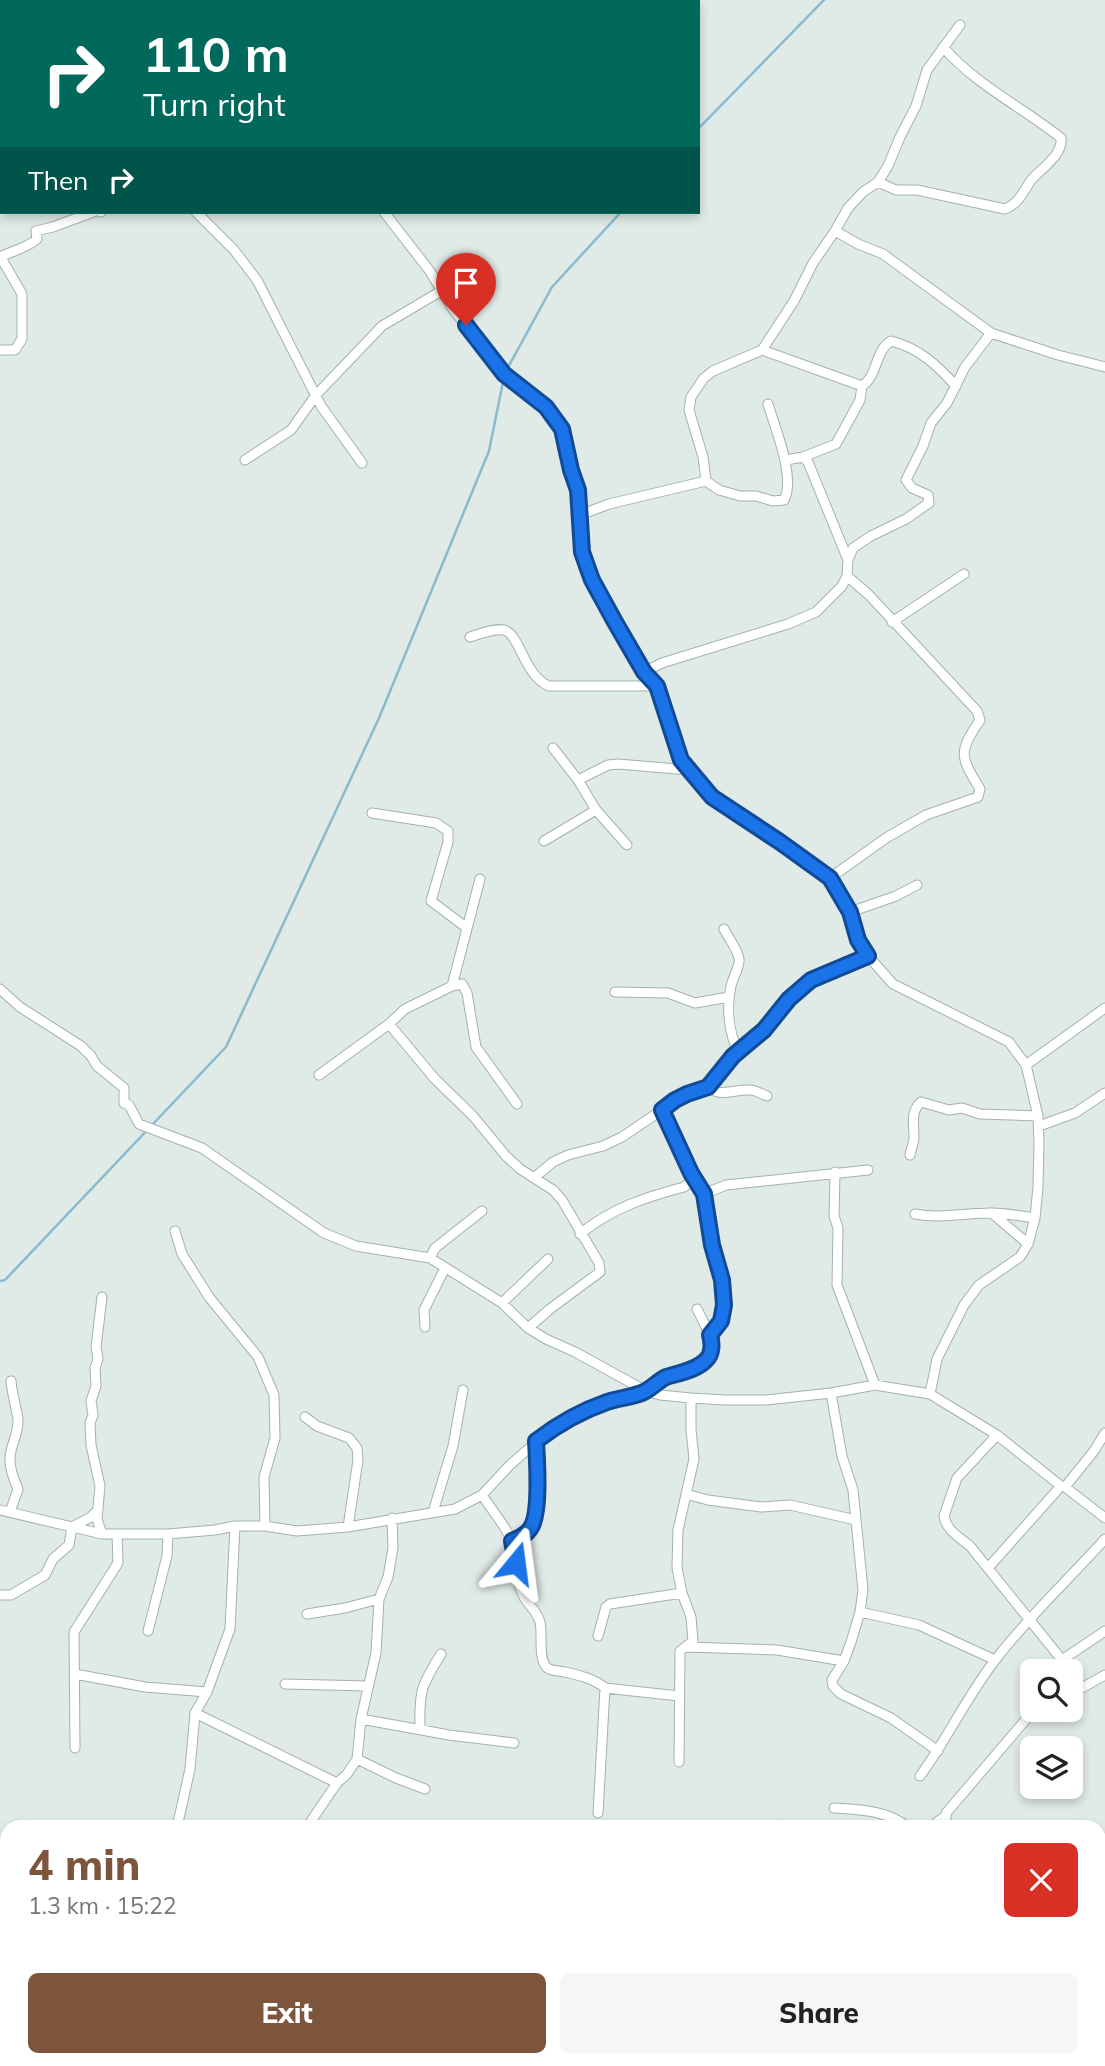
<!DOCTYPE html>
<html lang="en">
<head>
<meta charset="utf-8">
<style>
	body { margin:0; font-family:Mulish,sans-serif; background:#f6f6f6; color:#222; height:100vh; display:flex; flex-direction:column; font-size:26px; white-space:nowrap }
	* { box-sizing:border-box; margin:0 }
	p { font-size:23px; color:#767676 }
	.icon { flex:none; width:38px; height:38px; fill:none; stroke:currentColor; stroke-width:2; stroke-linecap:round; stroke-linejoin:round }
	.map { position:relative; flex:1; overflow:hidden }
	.side { position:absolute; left:0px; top:1820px; width:1106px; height:247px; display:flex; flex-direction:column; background:#fff; border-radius:21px 21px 0 0; box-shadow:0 4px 10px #0003 }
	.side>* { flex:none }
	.hud { position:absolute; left:0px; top:0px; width:700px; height:214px; box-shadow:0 4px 10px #0003; background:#00695c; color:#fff; overflow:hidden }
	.tools { position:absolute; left:1020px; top:1659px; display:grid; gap:14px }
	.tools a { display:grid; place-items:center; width:63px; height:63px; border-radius:10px; background:#fff; box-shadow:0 4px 10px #0003; font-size:35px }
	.pin { position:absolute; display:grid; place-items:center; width:60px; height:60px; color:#fff; margin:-72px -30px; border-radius:50% 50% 50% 0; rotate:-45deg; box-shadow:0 0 7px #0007 }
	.pin .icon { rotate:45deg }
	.me { position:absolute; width:77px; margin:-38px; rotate:16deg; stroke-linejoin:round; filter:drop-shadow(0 0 5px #0008) }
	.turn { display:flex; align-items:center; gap:24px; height:147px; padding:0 28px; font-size:32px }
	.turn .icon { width:91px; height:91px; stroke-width:2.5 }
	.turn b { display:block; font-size:49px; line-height:60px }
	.then { display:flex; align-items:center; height:66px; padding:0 28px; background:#0003; gap:14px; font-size:26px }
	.round { display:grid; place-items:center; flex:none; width:74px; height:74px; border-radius:10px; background:#f6f6f6 }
	.summary { display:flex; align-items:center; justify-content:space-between; height:119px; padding:0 28px }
	h1 { font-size:42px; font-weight:800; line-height:52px; color:#7d553c }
	.button { display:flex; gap:14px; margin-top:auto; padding:14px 28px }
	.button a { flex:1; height:80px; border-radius:10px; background:#7d553c; color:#fff; font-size:28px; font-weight:800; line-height:80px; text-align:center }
	.button a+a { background:#f6f6f6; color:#222 }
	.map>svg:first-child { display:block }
</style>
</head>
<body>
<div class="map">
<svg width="1105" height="2066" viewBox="0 0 1105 2066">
	<rect width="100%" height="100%" fill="#e0eae7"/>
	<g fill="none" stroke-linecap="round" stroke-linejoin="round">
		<path stroke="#89bace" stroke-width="2.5" d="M698,129L824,0
			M506,371L552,287L621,212
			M0,1281L5,1280L226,1047L379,718L489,451L504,377
			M781,1821L782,1827
			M890,2060L897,2066"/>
		<g stroke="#a3b2ae" stroke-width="11">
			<path id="street" d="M171,0H174
				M227,0L228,2
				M380,0L381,2
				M520,0L523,2
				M295,2L299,0
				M0,97H2
				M878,182L896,190H917L1005,209C1020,203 1023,191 1032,179C1042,168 1063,155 1061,138C1022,107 976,85 943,47
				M100,212H101
				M196,212L234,250L257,280L321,406L362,463
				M384,212L429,270L453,309L504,374L546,407L562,429L571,470L578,490L582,552L592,580L615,622L644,672L657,686L681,760L712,797L780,842L830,878L850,912L858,940L868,956L893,984L1009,1042L1026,1065L1038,1116L1039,1143L1038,1187L1035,1218L1028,1244L1020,1257L979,1285L964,1305L937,1359L930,1394
				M0,256L22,294V339L15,350H0
				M0,257C12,251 27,248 37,239L36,231L53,227L93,212
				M991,333L1058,355L1105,367
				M762,350L862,386C878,376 875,350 891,341C919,348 937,365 956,386
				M803,457L836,444L860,400L862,386
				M245,460L291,430L316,395L382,326L441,291
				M786,460L803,457L808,462L848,560
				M706,481L719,490L740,496H756L773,501L784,500C796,478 775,428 768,404
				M580,515L609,504L706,481L703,457L689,410L691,397L704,378L713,371L762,350L794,301L813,263L835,231L848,208L863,192L878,182L888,166L900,137L916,106L927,70L960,25
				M892,622L964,574
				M470,637C479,634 494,628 504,630C520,634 524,676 549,686H657
				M644,672L662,663L788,624L816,612L842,586L847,576L848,560L853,548L871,536L906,519L929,503L928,495L912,488L906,480L923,446L931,423L947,403L965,367L991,333L883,254L858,244L835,231
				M553,748L578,780L596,810L627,845
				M578,780L608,765L618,764L689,770
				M372,813L436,823L448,831V842L431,901L467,928
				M544,841L596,810
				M830,878L886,838L926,815L978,797L980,789C960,756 958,753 980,720L977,711L869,595L847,576
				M850,912L896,896L917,885
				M724,929C728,938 738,949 739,959C740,967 733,977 731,986C726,1008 729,1032 738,1052
				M452,986L462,984L467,993L476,1047L517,1104
				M0,989L20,1007L81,1046L91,1056L97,1066L124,1088V1103L129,1105L139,1124L202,1148L324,1233L356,1246L430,1258L502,1303L528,1328L546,1339L575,1352L646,1391C662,1374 688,1373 707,1360L712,1341L710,1335L721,1321L724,1305L721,1280L712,1245L704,1194L691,1173L662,1110L687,1094L708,1087L733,1056L764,1030L789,999L811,980L868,956
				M615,992L668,993L695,1003L729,997
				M389,1024L435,1079L473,1116L506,1156L520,1169L553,1190L562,1200L599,1263L600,1272L550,1309L528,1328
				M1026,1065L1105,1008
				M319,1075L389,1024L405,1009L452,986L480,879
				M708,1087C721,1098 734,1089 750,1090C756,1090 761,1094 767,1096
				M1039,1126L1075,1113L1105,1093
				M910,1155C911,1149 914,1143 914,1137C914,1124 910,1112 921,1102L949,1110L962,1108L980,1114L1038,1116
				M835,1172L834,1216L838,1228L837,1285L875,1385
				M535,1177L553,1162L568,1155L603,1146L622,1137L662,1110
				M704,1194L726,1185L868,1170
				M992,1213L1028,1244
				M915,1214C940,1219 965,1213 991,1213C1006,1213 1020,1216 1035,1218
				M175,1231L182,1254L209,1297L258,1357L274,1395L275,1438L264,1477L265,1526
				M580,1234C612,1208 646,1197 684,1187L690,1182L691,1173
				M430,1258L435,1248L482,1211
				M102,1297L96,1347L98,1359L95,1368L96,1386L91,1401L93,1415L90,1423L91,1445L100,1486L97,1519L102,1534
				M502,1303L548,1259
				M697,1309L710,1335
				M425,1327L424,1310L445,1268
				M831,1393L842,1456L853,1490L863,1590L860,1612L851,1642L844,1661L832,1680L833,1686L841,1694L891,1718L938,1751
				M691,1398V1430L694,1459L678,1530L677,1568L682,1593L691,1617L693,1641
				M305,1417L317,1426L349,1438L357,1448L358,1460L348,1527
				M997,1435L957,1478L944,1516C946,1530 960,1538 970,1546L1062,1660
				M536,1441C537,1460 541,1515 530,1529C525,1536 519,1538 512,1541C515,1559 515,1578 523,1595C527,1604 537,1611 540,1622C543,1633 537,1663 549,1669C553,1671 560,1671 565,1672C578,1675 595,1679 605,1688L679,1696
				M1065,1487L1094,1451L1105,1433
				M686,1494L708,1500L761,1507L790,1505L856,1520
				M482,1495L505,1528L512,1541
				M0,1510L102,1534H168L215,1530L235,1526H265L297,1531L348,1527L455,1509L482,1495L509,1466L553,1427L566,1420L606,1402L646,1391L660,1395L691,1398L725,1400H766L831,1393L875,1385L930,1394L997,1435L1061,1486L1065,1487L1105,1518
				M10,1512L18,1489C14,1480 9,1468 10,1457C11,1444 19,1433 18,1419C16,1406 12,1394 11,1381
				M433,1512L453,1446L463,1390
				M988,1568L1061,1486
				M0,1595H11L45,1575L53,1559L69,1545L72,1527L91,1517L97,1511
				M860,1612L919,1625L995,1660
				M307,1614L345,1608L379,1599
				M148,1631L167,1556L168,1534
				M598,1636L606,1607L610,1604L682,1593
				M1054,1671L1062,1660L1105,1631
				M75,1674L145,1687L207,1692
				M285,1684L368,1686
				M1071,1694L1105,1675
				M195,1713L337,1783
				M361,1719L449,1735L514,1743
				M420,1729C419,1691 421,1686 441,1654
				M75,1748L74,1632L118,1563L117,1534
				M357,1759L396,1778L425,1789
				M679,1762L680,1651L693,1641L686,1647L777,1650L844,1661
				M920,1776C948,1738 967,1696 996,1659C1029,1616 1069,1579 1105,1539
				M834,1808C861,1810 886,1810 908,1827
				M598,1813L605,1688
				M177,1827L190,1769L195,1713L207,1692L230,1629L235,1526
				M307,1827L337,1783L347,1774L357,1759L361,1719L376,1653L379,1599L388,1577L393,1548L392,1518
				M931,1827L945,1816
				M951,1827L945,1820L947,1812L1034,1710
				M1099,1844L1105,1840
				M1099,1892L1105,1899
				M0,1924H7
				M1104,2042L1105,2043
				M293,2060L298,2066
				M624,2060L630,2066
				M677,2060L686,2066
				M964,2060L968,2066
				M314,2066L320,2060
				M450,2066L458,2060
				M543,2066L548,2060
				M658,2066L664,2060
				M698,2066L703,2060
				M798,2066L805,2060"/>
		</g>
		<use href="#street" stroke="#fff" stroke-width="9"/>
	</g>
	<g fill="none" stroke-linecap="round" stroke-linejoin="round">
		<g stroke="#114b97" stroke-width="18">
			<path id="route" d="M466,325L504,374L546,407L562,429L571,470L578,490L582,552L592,580L615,622L644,672L657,686L681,760L712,797L780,842L830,878L850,912L858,940L868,956L811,980L789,999L764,1030L733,1056L708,1087L687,1094L675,1100L662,1110L691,1173L704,1194L712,1245L722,1280L724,1305L721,1321L710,1335C712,1342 713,1354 706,1360C697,1370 679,1373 666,1377C658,1381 652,1388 644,1392C633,1397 619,1398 607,1402C581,1411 558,1424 536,1441C537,1460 541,1515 530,1529C525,1536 519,1538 512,1541L516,1563"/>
		</g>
		<use href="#route" stroke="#1a73e8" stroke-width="12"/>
	</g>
</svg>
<div class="tools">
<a><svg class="icon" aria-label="search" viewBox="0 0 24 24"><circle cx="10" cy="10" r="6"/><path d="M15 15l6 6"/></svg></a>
<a><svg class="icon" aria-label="layers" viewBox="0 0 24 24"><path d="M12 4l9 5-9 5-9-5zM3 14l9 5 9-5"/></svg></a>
</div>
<div class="pin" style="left:466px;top:325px;background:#d93025"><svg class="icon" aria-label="arrive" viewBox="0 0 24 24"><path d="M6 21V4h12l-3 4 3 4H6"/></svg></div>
<svg class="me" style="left:516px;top:1563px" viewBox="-20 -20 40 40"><path d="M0-17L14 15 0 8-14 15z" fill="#1a73e8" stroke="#fff" stroke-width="4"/></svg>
<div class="hud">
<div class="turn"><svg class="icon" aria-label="right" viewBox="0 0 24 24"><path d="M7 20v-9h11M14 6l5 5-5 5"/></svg><div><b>110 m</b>Turn right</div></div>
<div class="then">Then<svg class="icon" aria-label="right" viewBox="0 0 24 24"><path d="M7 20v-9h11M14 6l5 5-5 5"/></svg></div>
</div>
<section class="side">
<div class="summary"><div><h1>4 min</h1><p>1.3 km · 15:22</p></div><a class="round" style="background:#d93025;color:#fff"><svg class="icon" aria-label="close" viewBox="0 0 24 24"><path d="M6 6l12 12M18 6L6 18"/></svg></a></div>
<div class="button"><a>Exit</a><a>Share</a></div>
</section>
</div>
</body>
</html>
